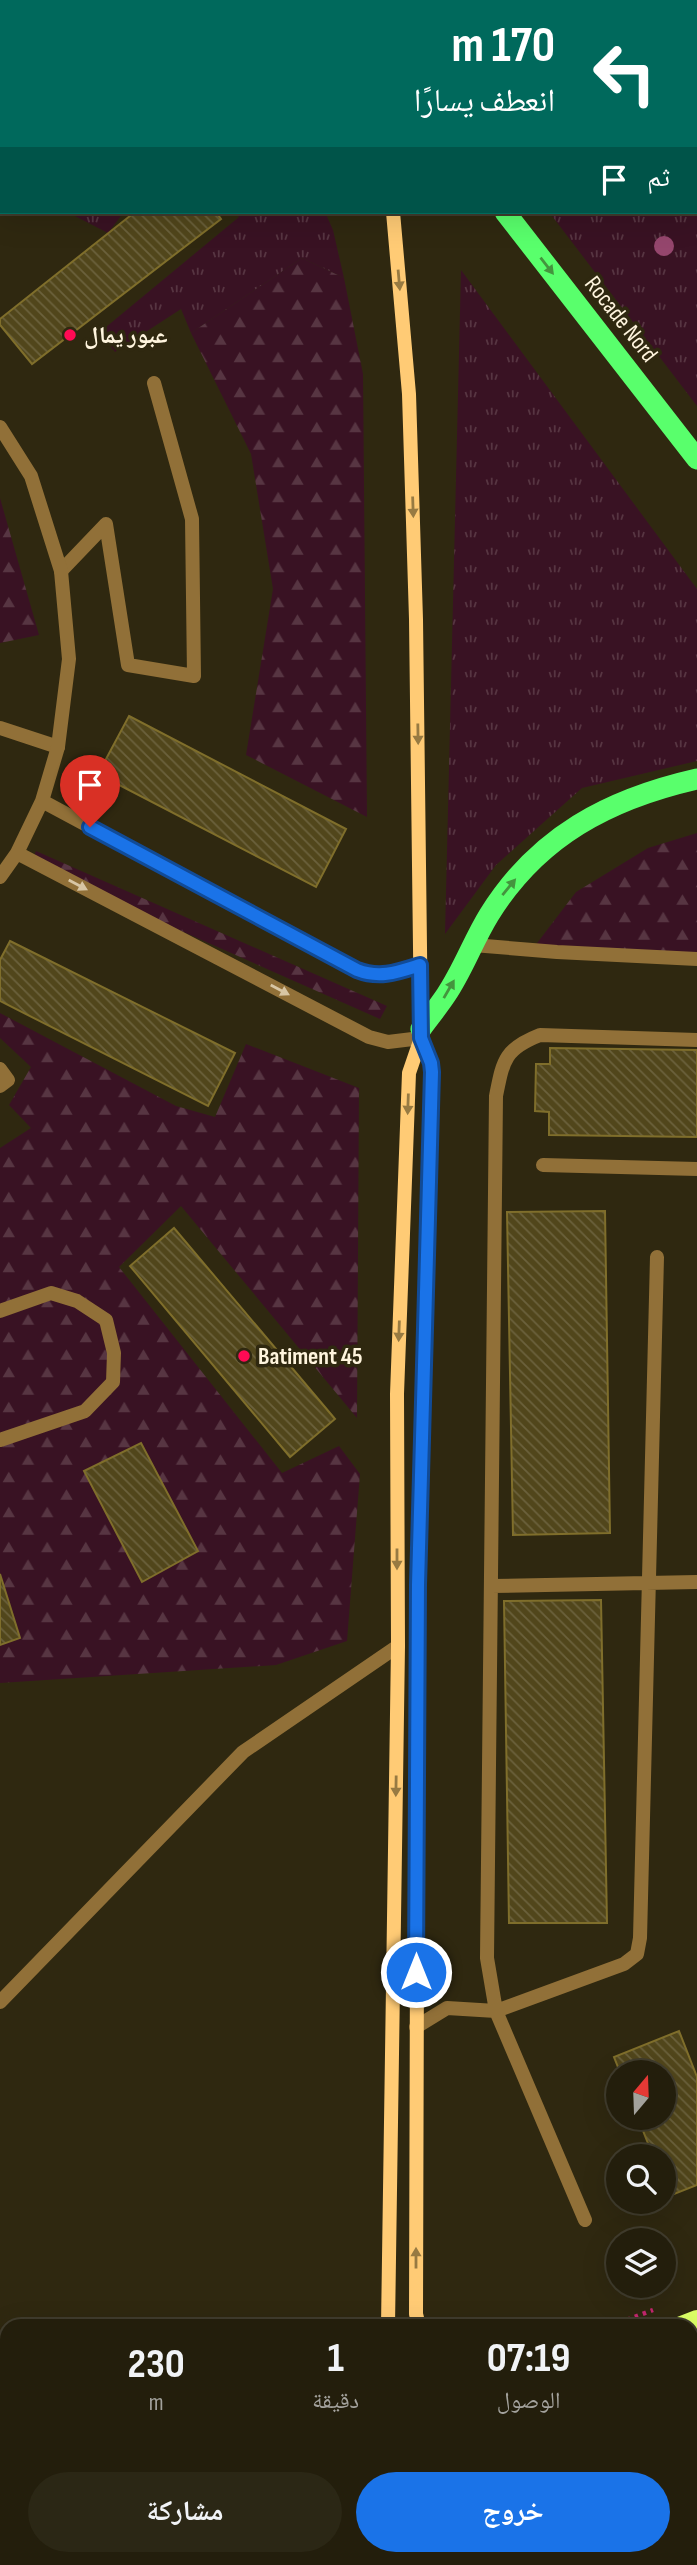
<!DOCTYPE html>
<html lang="ar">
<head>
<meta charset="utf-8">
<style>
	body { margin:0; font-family:"Sofia Sans Condensed","Noto Naskh Arabic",sans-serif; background:#2b2715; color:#f1f3f6; direction:rtl; height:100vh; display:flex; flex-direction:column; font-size:26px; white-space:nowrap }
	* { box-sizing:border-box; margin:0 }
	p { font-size:23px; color:#a3a29d }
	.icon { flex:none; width:38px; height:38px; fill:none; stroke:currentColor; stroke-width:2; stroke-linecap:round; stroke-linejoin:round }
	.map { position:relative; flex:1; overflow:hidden; direction:ltr }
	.panel { position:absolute; left:0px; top:2319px; width:698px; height:247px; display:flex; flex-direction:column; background:#231e0c; border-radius:21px 21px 0 0; box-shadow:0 7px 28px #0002,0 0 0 2px #403c2d; direction:rtl }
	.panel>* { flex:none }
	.hud { position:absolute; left:0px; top:0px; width:698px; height:214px; box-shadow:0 7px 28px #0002,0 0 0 2px #403c2d; direction:rtl; background:#00695c; color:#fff; overflow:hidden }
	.needle { width:46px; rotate:19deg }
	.controls { position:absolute; left:606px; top:2060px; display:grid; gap:14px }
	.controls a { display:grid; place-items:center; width:70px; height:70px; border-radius:50%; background:#231e0c; box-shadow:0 7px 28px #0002,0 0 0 2px #403c2d; font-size:35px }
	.pin { position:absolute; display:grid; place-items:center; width:60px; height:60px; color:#fff; margin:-72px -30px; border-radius:50% 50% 50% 0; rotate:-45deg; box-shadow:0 0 7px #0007 }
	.pin .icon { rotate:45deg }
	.me { position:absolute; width:77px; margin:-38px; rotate:0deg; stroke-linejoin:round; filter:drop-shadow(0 0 5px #0008) }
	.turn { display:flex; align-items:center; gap:24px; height:147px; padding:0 28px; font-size:32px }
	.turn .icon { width:91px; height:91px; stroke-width:2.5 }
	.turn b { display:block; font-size:49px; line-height:60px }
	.then { display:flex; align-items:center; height:66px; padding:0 28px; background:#0003; gap:14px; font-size:26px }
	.eta { display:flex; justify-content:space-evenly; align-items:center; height:119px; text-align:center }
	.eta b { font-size:42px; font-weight:700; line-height:49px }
	.button { display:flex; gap:14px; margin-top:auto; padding:14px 28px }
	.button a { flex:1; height:80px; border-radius:42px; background:#1a73e8; color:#fff; font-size:28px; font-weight:700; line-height:80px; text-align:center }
	.button a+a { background:#2b2715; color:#f1f3f6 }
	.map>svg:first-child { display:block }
</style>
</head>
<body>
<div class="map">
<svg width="697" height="2565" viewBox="0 0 697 2565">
	<defs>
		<pattern id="grass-tufts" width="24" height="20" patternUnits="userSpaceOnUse" patternTransform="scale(1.75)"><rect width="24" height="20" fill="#391223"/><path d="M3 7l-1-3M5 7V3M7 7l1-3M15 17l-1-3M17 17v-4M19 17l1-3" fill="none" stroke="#573542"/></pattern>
		<pattern id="forest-firs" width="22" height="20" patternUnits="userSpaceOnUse" patternTransform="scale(1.75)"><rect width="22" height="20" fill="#391223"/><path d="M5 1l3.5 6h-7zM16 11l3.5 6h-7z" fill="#573542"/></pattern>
		<pattern id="building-back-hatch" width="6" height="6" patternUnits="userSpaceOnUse" patternTransform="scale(1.75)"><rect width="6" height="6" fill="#51461b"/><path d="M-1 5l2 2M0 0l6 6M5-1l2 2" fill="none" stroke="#6b613c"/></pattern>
	</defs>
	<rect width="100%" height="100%" fill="#2f2810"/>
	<path fill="url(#grass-tufts)" d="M0,0L186,2H2L0,190Z
		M389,0H583L585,2H390Z
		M697,142V406L549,212H696Z
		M67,212H124L108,233Z
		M235,212H325L333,230L344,278L302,258L191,333L181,309L115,352L100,332L239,217Z
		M461,270L697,589V761L582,788L496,865L445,934Z"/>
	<path fill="url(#forest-firs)" d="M302,258L344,278L363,374L367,817L246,755L273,589L251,454L191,333Z
		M0,498L39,635L0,643Z
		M697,833V963L531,951L576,892L648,848Z
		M36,851L387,1006L380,1019L30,864Z
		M0,1013L176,1106L215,1117L246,1044L359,1088L357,1418L181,1206L119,1267L282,1473L339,1446L360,1474L347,1641L276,1665L0,1683V1148L31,1128L9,1105L31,1067L0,1038Z"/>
	<path fill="url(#building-back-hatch)" stroke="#7f6e2b" stroke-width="2" d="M135,212H216L221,219L32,364L0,325V319Z
		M129,716L346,829L316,887L98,774Z
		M10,941L235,1053L208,1106L0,1001V960Z
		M550,1048L697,1050V1137L549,1135V1112L535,1111L536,1064H550Z
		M605,1211L610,1533L513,1535L507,1212Z
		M174,1228L335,1419L290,1457L130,1266Z
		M141,1443L198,1551L142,1582L84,1471Z
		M0,1574L20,1638L0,1645Z
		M601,1600L607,1923H509L504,1601Z
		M679,2031L697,2077V2185L669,2196L663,2181V2156H653L638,2118H663V2072H620L614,2057Z"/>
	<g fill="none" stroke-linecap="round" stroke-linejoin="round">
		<path stroke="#c92872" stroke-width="4.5" stroke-dasharray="3.5 5" stroke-linecap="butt" d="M611,2326L653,2310"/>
		<path stroke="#917038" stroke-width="14" d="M61,571L106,524L128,665L194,676L192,519L154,383
			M0,728L58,747
			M473,945L557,952L697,959
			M0,1069L8,1080L0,1086
			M543,1165L697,1169
			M0,1311L51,1293L77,1301L106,1320L114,1353L113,1382L85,1411L0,1440
			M491,1586L697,1582
			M0,2002L243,1752L398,1646
			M416,2027L447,2008L496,2011L624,1964L637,1954L640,1938L657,1257
			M585,2220L496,2011L487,1958L496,1096C503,1061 504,1049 540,1035L697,1040
			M14,2565V2558"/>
		<path stroke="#917038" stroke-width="14" d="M0,427L31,476L61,571L69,659L58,747L42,801L17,853L0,877
			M42,801L357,970C380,979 398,972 420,965
			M17,853L369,1037L388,1042L421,1038"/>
		<path stroke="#ffcb75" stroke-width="14" d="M388,2326L398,1646L397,1394L409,1073L421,1038V1029L416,619L409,394L393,212
			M419,2326L416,2314L418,1585L432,1072L431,1063L421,1038"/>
		<path stroke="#ddff65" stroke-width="18" d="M679,2326L697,2319
			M691,2401L697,2399
			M59,2565L76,2558
			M277,2565L293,2558"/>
		<path stroke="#59ff6c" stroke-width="21" d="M286,0L289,2
			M341,0L343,2
			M646,0L647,2
			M696,64L697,65
			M505,212L697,459
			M421,1029C429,1018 438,1007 446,995C463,970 473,941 489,915C538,836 609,799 697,779"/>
		<path stroke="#ff0a54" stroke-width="2" d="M691,2358L697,2355
			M691,2373L697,2371
			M151,2565L168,2558
			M193,2565L210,2558"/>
	</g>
	<circle fill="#95466d" cx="664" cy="246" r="10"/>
	<defs><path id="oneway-solid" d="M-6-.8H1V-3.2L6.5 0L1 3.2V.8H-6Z" transform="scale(1.75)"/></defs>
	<g fill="#44943e">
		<use href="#oneway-solid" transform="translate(547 266) rotate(52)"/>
		<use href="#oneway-solid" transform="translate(509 887) rotate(-51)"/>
		<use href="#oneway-solid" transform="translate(449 989) rotate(-60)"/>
	</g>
	<g fill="#977a42">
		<use href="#oneway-solid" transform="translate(399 280) rotate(85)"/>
		<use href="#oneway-solid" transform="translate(413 507) rotate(88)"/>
		<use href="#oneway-solid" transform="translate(418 734) rotate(89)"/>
		<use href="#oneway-solid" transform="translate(408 1104) rotate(92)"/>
		<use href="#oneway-solid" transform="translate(399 1331) rotate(92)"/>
		<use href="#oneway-solid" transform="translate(397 1559) rotate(90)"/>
		<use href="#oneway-solid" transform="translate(396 1786) rotate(91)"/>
		<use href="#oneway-solid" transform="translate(416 2258) rotate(-90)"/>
	</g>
	<g fill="#d8c6a4">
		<use href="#oneway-solid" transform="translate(78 885) rotate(28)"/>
		<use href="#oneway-solid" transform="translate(280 990) rotate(28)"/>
	</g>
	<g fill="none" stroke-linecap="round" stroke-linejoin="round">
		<g stroke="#114b97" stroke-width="18">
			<path id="route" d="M90,827L357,970C380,979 398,972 420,965L421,1038L431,1063L432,1072L418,1585L416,1972"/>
		</g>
		<use href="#route" stroke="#1a73e8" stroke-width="12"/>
	</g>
	<g fill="#ff0a54" stroke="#2f2810" stroke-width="2.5">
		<circle cx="70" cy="335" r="7"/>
		<circle cx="244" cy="1356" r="7"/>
	</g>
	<g text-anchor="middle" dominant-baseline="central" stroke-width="7" stroke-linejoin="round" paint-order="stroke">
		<g font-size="24" fill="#fff5de" stroke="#2f2810">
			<text transform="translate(621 319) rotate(52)">Rocade Nord</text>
		</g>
		<g font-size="24" font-weight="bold" fill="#fff5de" stroke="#2f2810" text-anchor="start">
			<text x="84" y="335">عبور يمال</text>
			<text x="258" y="1356">Batiment 45</text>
		</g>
	</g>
</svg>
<div class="controls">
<a><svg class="needle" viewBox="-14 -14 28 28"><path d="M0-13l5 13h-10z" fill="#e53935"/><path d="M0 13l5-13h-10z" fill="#a3a29d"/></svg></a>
<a><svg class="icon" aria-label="search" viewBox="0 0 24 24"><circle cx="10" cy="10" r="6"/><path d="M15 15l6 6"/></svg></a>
<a><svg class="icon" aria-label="layers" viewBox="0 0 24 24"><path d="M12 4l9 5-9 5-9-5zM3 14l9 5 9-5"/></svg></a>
</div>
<div class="pin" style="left:90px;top:827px;background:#d93025"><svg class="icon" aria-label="arrive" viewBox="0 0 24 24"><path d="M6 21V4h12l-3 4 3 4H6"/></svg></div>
<svg class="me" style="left:416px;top:1972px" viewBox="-20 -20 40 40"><circle r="17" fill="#1a73e8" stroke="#fff" stroke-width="3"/><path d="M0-11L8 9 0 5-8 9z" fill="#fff"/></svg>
<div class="hud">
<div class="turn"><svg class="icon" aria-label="left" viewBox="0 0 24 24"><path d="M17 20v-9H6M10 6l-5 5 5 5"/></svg><div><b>170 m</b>انعطف يسارًا</div></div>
<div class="then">ثم<svg class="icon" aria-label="arrive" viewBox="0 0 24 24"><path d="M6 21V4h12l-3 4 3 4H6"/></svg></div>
</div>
<section class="panel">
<div class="eta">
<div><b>07:19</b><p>الوصول</p></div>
<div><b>1</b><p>دقيقة</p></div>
<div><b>230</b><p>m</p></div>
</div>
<div class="button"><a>خروج</a><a>مشاركة</a></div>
</section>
</div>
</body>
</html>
